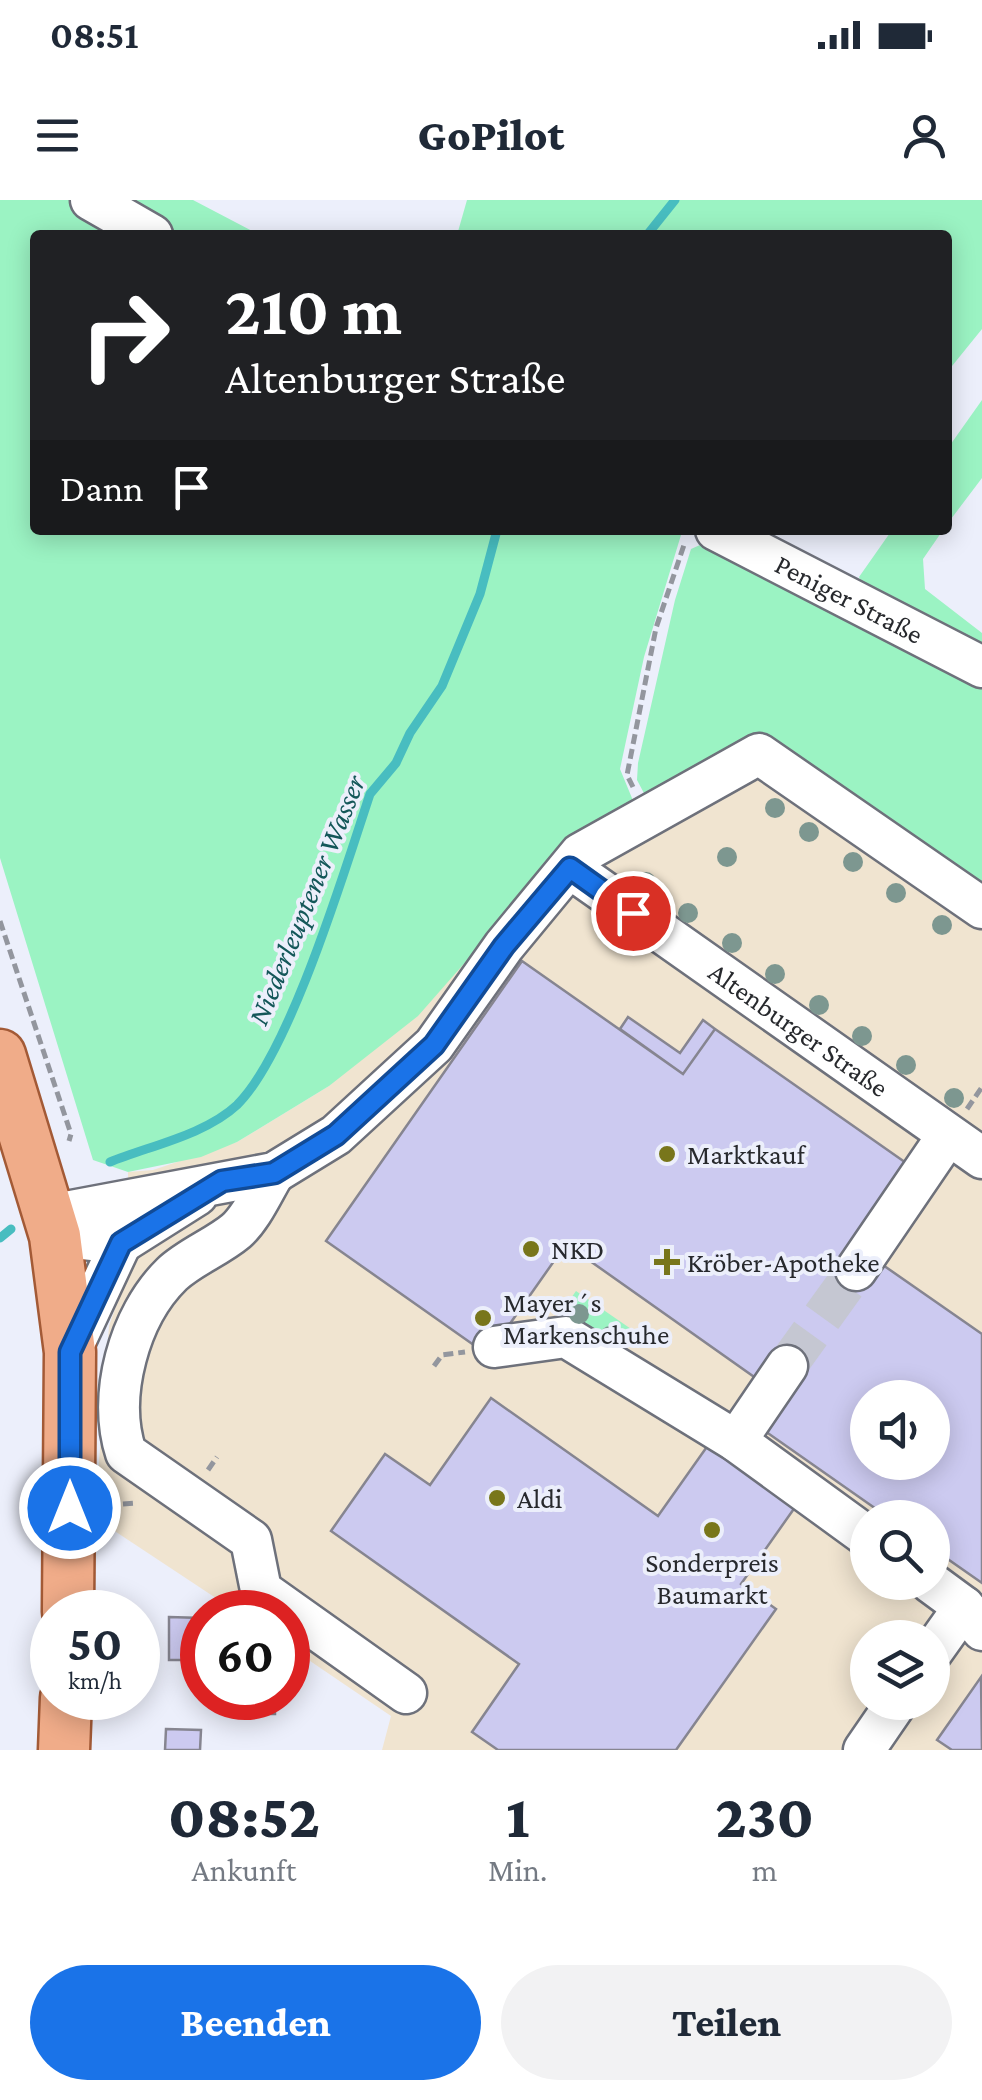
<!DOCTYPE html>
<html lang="de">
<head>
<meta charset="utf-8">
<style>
	body { margin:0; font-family:"Crimson Pro",serif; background:#f2f2f3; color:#1f2937; height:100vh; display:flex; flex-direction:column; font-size:38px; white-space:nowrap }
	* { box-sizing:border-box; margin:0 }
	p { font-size:32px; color:#747a83 }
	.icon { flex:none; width:55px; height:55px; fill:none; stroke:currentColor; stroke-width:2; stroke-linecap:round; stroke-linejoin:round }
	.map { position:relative; height:1550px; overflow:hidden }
	.drawer { display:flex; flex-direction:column; background:#fff; flex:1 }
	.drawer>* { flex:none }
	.hud { position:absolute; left:30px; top:30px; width:922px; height:305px; border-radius:10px; box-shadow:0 5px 25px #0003; background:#202124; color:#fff; overflow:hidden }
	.tools { position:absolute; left:850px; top:1180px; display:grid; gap:20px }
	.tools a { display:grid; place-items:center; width:100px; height:100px; border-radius:50%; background:#fff; box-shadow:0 5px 25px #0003; font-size:50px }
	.speed { position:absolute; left:30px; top:1390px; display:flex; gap:20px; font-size:50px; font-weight:700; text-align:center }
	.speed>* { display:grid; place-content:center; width:130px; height:130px; border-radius:50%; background:#fff; box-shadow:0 5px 25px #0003; line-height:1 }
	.speed small { font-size:25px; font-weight:400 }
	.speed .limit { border:15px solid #d22; background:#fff; color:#111 }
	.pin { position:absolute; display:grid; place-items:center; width:85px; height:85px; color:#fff; margin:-42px; border:5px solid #fff; border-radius:50%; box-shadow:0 2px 10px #0007 }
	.me { position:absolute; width:110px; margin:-55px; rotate:0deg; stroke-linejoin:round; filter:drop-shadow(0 0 8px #0008) }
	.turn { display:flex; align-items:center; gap:35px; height:210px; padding:0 30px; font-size:45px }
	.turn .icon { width:130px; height:130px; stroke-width:2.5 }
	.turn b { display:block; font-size:70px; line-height:85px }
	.then { display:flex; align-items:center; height:95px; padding:0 30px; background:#0003; gap:20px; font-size:38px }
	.eta { display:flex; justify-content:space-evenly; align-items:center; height:170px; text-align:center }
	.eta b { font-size:60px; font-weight:800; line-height:70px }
	.action { display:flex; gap:20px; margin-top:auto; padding:20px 30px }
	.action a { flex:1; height:115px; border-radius:60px; background:#1a73e8; color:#fff; font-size:40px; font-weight:800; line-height:115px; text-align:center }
	.action a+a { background:#f2f2f3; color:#1f2937 }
	.status { display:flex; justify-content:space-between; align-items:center; height:70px; padding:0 50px; background:#fff; direction:ltr }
	.status svg { height:28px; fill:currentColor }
	header { display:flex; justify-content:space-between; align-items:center; height:130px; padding:0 30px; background:#fff; font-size:45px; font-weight:800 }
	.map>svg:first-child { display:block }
</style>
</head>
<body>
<div class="status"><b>08:51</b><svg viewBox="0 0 49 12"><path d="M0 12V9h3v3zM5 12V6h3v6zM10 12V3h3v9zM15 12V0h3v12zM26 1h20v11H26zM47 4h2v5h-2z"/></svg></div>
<header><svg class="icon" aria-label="menu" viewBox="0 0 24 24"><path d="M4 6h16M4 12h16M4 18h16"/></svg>GoPilot<svg class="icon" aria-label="person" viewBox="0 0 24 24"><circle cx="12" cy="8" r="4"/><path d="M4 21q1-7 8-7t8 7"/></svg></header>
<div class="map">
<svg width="982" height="1550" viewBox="0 0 982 1550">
	<rect width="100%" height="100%" fill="#eceffb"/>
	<path fill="#f0e4d0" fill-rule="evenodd" d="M763,539L982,695V1550H382L391,1516L288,1446V1412H237L101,1322L97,1289L109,1126L130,1066L128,972L153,970L237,942L329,886L578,634ZM868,1198H932V1262H868ZM868,1318H932V1382H868ZM868,1438H932V1502H868Z"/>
	<path fill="#9bf3c3" d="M0,0H193L260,35H35V330H680L681,335L644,457L620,569L634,603L578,634L418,816L329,886L237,942L201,957L128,972L93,960L0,658Z
		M467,0H982V129L948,171V35H457Z
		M982,200V278L948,323V248Z
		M892,330H943L923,359L925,389L982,433V450L863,386L859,377Z
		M709,341L982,484V695L763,539L646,597L637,580L638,563L675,400L691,349Z
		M576,1091L634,1131L616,1157L558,1117Z"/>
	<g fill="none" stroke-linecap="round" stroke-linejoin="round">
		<path stroke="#48bdc0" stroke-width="9" d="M647,35L675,0
			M110,962C149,946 205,935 237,905C290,853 345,669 370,594L396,563L410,533L442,486L480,394L497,330
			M0,1038L11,1029"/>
	</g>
	<path fill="#cccaf0" stroke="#868590" stroke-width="2.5" fill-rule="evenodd" d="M522,761L683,874L715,829L909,965L880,1063L982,1134V1383L932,1348V1318H889L762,1229L757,1179L566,1044L488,1155L326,1041ZM868,1198H932V1262H868Z
		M628,817L680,853L703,820L715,829L683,874L620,829Z
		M491,1198L658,1316L711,1241L798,1303L741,1384L776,1409L676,1550H498L472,1532L519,1464L331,1331L385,1254L430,1285Z
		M169,1417L202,1418V1460H169Z
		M981,1477L982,1550H952L937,1540Z
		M235,1498H275V1514H235Z
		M166,1529L201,1530L200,1550H165Z"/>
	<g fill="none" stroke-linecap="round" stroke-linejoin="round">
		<path stroke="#c5c7d2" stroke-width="40" stroke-dasharray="40 20" stroke-linecap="butt" d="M787,1166L856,1070"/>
		<g stroke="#6e717b" stroke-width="45">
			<g id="minor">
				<path d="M91,0L152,35"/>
				<path id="s1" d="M716,330L982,467"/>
				<path id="s2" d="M570,668L982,958"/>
				<path d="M274,973C263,991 252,1017 236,1031C217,1047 190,1057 172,1074C129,1116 107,1196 126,1253L251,1340L261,1390L406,1493"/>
				<path d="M50,1015L274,973L336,935L434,845L504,746L580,654L759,554L982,708"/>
				<path d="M55,1036L121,1043L197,995"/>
				<path d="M856,1070L948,935"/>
				<path d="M494,1147L566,1137L736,1241L868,1337"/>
				<path d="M70,1152L121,1043"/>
				<path d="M736,1241L787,1166"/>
				<path d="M930,1382L964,1407L982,1430"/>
				<path d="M932,1452L964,1407"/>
				<path d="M864,1550L897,1502"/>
			</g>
		</g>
		<g stroke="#a35a36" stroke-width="55">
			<path id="major" d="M0,855L55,1036L70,1152L68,1412
				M64,1550L66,1498"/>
		</g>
		<path stroke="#93969e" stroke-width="5" stroke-dasharray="10 5" stroke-linecap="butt" d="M633,587L627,575L656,428L685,342
			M0,721L71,934L69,941
			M967,909L982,887
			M434,1166L442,1155L465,1152
			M208,1270L217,1257
			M108,1305L137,1303"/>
		<use href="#minor" stroke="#fff" stroke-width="40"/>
		<use href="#major" stroke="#f0ac89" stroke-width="50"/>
	</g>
	<g fill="#7d9790">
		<circle cx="775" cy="608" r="10"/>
		<circle cx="809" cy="632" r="10"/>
		<circle cx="727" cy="657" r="10"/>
		<circle cx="853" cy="662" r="10"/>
		<circle cx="646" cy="682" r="10"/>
		<circle cx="896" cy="693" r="10"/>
		<circle cx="688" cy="713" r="10"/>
		<circle cx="942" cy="725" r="10"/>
		<circle cx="732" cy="743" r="10"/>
		<circle cx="775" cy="774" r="10"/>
		<circle cx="819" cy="805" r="10"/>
		<circle cx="862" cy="836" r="10"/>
		<circle cx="906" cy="865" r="10"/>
		<circle cx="954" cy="898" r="10"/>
		<circle cx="579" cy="1114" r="10"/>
		<circle cx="610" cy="1136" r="10"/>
	</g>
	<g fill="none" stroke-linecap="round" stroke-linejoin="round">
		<g stroke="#114b97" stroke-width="25">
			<path id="route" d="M70,1308V1152L121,1043L222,981L274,973L336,935L434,845L504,746L570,668L633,713"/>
		</g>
		<use href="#route" stroke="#1a73e8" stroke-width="18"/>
	</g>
	<g fill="#78761b" stroke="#eceffb" stroke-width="4">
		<circle cx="667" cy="954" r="10"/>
		<circle cx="531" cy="1049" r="10"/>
		<path d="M662 1047h10v10h10v10h-10v10h-10v-10h-10v-10h10z"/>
		<circle cx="483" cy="1118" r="10"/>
		<circle cx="497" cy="1298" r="10"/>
		<circle cx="712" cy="1330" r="10"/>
	</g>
	<g text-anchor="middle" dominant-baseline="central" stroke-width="8" stroke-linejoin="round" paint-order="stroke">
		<g font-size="28" fill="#27292d" stroke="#eceffb">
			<text stroke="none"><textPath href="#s1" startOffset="150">Peniger Straße</textPath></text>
			<text stroke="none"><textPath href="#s2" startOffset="280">Altenburger Straße</textPath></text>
		</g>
		<g font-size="28" fill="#27292d" stroke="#eceffb" text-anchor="start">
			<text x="687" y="954">Marktkauf</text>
			<text x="551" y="1049">NKD</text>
			<text x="687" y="1062">Kröber-Apotheke</text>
			<text x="503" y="1102">Mayer´s<tspan x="503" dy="32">Markenschuhe</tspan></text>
			<text x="517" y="1298">Aldi</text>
			<text x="712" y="1362" text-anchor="middle">Sonderpreis<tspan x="712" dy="32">Baumarkt</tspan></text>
		</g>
		<g font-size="30" font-style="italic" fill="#145759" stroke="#eceffb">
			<text transform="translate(306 700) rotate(-68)">Niederleuptener Wasser</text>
		</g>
	</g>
</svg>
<div class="tools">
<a><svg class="icon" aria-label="sound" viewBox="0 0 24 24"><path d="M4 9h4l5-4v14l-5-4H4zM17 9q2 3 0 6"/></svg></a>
<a><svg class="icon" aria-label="search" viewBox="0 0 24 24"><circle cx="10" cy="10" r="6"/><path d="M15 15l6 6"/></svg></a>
<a><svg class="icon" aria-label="layers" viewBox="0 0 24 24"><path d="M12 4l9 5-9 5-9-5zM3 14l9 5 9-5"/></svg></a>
</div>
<div class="speed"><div>50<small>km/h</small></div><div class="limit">60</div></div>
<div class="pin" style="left:633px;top:713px;background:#d93025"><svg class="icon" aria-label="arrive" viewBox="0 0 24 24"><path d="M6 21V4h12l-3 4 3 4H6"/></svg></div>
<svg class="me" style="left:70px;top:1308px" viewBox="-20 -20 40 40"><circle r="17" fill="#1a73e8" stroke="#fff" stroke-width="3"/><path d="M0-11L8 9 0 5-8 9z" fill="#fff"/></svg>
<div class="hud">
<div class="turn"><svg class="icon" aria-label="right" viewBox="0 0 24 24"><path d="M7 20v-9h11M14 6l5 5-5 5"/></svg><div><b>210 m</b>Altenburger Straße</div></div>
<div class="then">Dann<svg class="icon" aria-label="arrive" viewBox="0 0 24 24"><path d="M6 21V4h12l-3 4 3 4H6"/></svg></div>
</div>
</div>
<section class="drawer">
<div class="eta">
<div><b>08:52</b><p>Ankunft</p></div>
<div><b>1</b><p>Min.</p></div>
<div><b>230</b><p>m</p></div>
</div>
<div class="action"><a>Beenden</a><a>Teilen</a></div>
</section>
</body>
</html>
